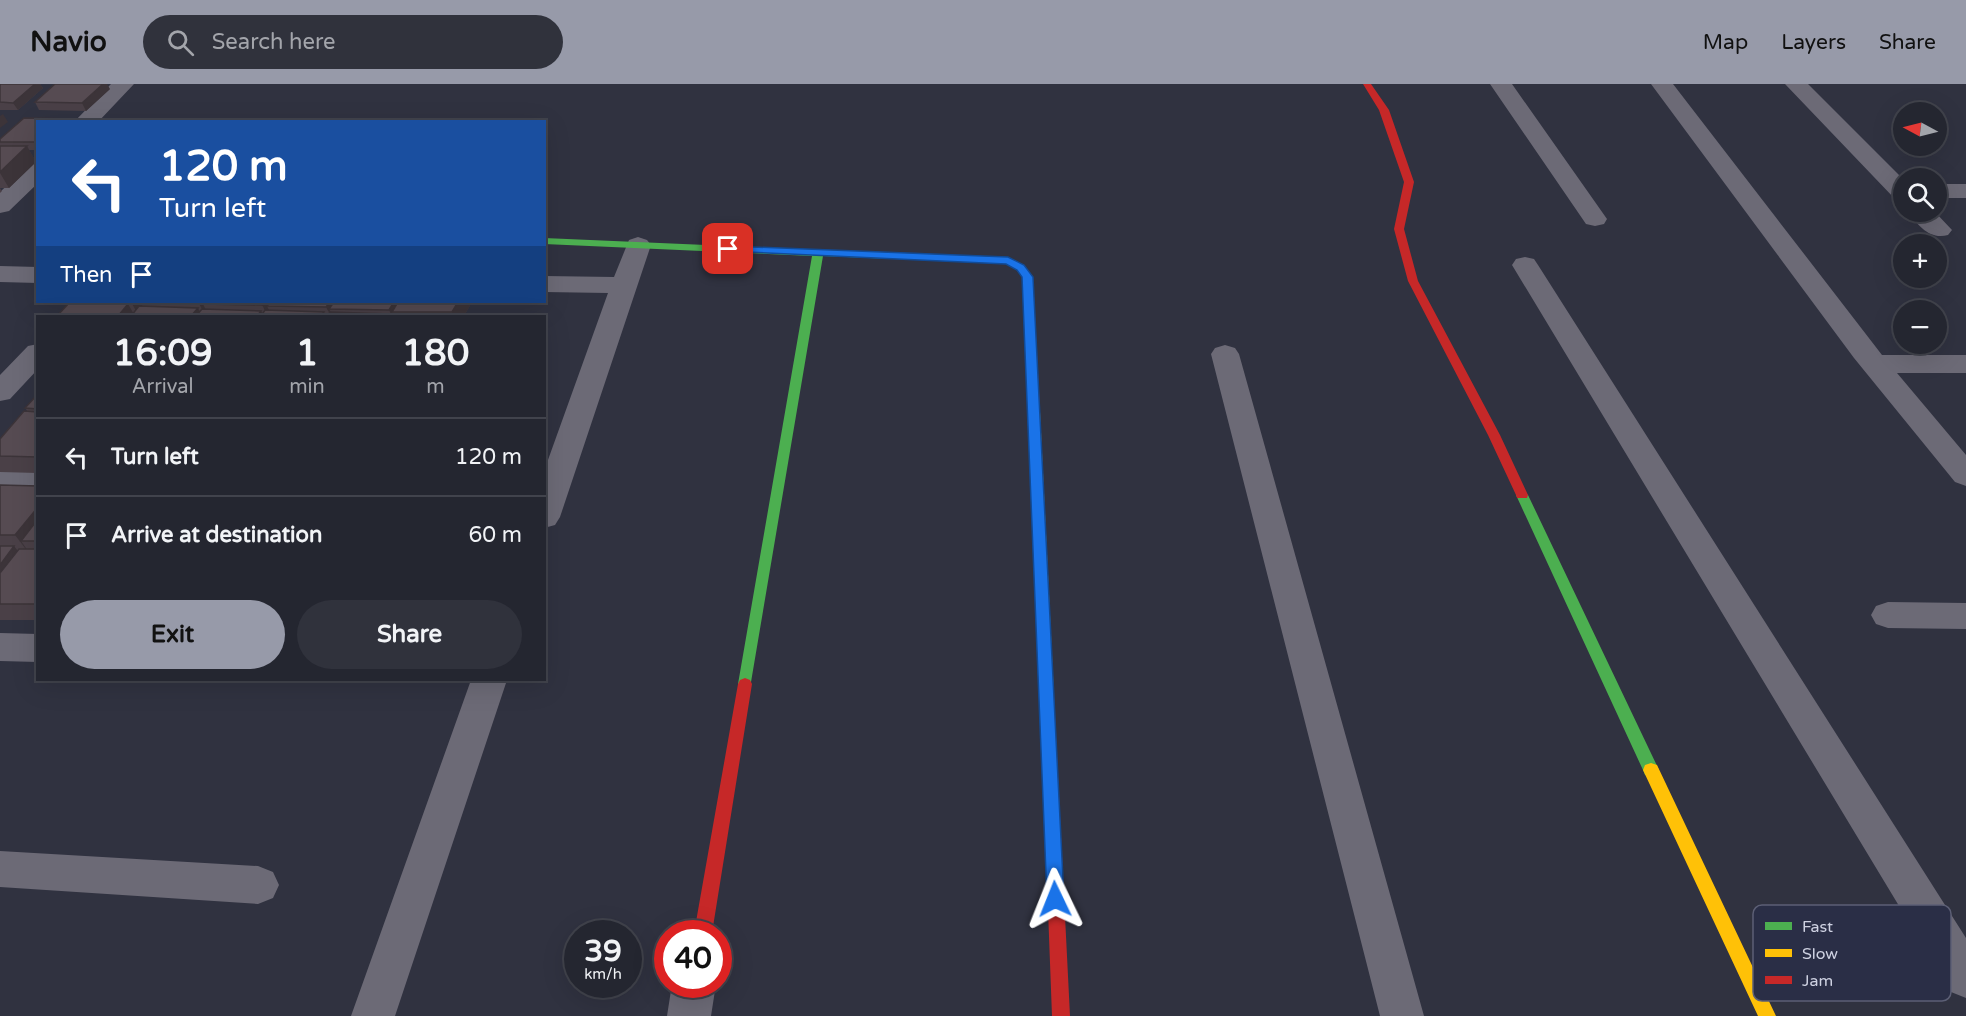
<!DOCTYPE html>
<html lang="en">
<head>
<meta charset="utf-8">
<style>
	body { margin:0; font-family:"Varela Round",sans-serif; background:#30323c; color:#f1f3f6; height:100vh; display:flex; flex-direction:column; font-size:22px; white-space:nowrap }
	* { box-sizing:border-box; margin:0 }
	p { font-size:20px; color:#a3a5ab }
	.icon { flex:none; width:33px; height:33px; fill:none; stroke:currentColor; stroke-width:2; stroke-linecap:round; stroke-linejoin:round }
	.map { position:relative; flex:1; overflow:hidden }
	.panel { position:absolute; left:36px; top:231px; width:510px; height:366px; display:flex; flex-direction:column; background:#242630; border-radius:0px; box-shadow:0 6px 24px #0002,0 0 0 2px #41434c }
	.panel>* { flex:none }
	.guide { position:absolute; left:36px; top:36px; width:510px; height:183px; border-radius:0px; box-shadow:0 6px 24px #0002,0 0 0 2px #41434c; background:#1a4fa0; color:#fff; overflow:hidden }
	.needle { width:39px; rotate:277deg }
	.controls { position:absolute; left:1893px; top:18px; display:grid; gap:12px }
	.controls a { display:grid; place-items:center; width:54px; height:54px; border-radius:50%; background:#242630; box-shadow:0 6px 24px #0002,0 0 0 2px #41434c; font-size:30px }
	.speed { position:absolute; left:564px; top:836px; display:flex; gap:12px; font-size:30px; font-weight:700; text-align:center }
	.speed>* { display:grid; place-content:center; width:78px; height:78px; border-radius:50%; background:#242630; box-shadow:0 6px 24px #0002,0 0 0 2px #41434c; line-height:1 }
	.speed small { font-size:15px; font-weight:400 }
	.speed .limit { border:9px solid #d22; background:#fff; color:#111 }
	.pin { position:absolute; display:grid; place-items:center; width:51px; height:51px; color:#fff; margin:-26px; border-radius:12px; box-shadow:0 3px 9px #0006 }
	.me { position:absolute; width:66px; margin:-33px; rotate:358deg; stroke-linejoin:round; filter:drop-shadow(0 0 4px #0008) }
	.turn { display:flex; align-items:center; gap:21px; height:126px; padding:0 24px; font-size:27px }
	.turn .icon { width:78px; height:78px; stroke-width:2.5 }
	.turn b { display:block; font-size:42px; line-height:51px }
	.then { display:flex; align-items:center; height:57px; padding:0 24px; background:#0003; gap:12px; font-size:22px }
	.eta { display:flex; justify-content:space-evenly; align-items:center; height:102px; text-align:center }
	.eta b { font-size:36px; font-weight:800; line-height:42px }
	.button { display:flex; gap:12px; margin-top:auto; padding:12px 24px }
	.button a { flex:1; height:69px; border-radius:36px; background:#979aa9; color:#111; font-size:24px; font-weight:800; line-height:69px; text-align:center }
	.button a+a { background:#30323c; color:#f1f3f6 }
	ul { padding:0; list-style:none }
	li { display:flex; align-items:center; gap:18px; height:78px; padding:0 24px; border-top:2px solid #41434c }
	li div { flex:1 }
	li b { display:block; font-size:22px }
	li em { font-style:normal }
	header { display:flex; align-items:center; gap:36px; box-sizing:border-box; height:84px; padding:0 30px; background:#979aa9; color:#111 }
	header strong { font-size:28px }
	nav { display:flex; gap:33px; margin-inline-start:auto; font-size:21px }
	.search { width:420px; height:54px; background:#30323c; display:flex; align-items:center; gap:15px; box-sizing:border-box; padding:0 21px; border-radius:33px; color:#a3a5ab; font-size:22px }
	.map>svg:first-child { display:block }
</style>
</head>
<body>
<header>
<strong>Navio</strong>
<div class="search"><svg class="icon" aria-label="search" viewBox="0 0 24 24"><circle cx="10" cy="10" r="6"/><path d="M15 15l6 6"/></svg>Search here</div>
<nav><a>Map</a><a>Layers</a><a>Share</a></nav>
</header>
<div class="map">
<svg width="1966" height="932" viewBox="0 0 1966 932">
	<rect width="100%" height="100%" fill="#303240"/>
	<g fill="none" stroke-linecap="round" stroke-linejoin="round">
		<path fill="#6c6a76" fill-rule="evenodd" d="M111,0H134L98,38H74Z
			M1490,0H1512L1607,135L1604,140L1595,142L1586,140Z
			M1651,0H1673L1882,271H1966V289H1897L1966,371V402L1955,398L1854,274Z
			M1785,0H1808L1904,96V117L1895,115Z
			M38,78V99L9,127L0,129V108L30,80Z
			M1936,100H1966V114H1936Z
			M1909,128H1935L1952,146L1948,151C1930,156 1918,142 1909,128Z
			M638,153L647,156L651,161L560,433L555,441L544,444V387L608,209L544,208V192L614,193L629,156Z
			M1525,173L1534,175L1538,181L1966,854V914L1951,908L1512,181L1516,175Z
			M0,182L38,183V199L0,198Z
			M38,260V285L10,315L0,317V291L28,262Z
			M1225,261L1235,264L1239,270L1424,932H1380L1211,270L1215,264Z
			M0,382L38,384V406L0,404Z
			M1888,518L1966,519V545L1888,544L1876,540L1871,531L1876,522Z
			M0,549L38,550V578L0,577Z
			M471,596H507L395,932H351Z
			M0,767L258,782L273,788L279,801L273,814L258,820L0,803Z
			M672,900H716L711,932H667Z"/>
		<path fill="#4caf50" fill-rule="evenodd" d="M544,154L892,169L897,172L892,175L823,172L750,604L745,606L740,604L738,600L812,172L544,160Z
			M1522,407L1528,411L1659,686L1657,691L1651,693L1645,691L1643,686L1516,411Z"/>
		<path fill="#ffc107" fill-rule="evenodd" d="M1034,324L1040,328L1054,612L1052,616L1047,618L1042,616L1040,612L1028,328Z
			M1651,679L1657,681L1776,932H1758L1643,686L1645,681Z"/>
		<path fill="#c62828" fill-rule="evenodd" d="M1363,0H1371L1389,26L1414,98L1404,145L1418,197L1500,351L1528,411L1527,414H1517L1516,411L1488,351L1408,197L1394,145L1404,98L1379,26Z
			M892,169L1008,174L1024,181L1033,193L1040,328L1038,331H1030L1028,328L1023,193L1016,185L1006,180L888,174L887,172Z
			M745,594L750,596L752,600L712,849H694L738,600L740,596Z
			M1047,606L1052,608L1054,612L1070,932H1052L1040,612L1042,608Z"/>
	</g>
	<path fill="#4a4047" d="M0,0H49H40L43,4L18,26H0Z
		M110,5L86,27L39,26L35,18Z
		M24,34L72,35L73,38H38V66H29L36,78L9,104H0L2,107L0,109V55Z
		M73,218H472L464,232H57Z
		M38,310V389L0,388V355L28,328L25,324Z
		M0,401L38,402V536H0Z"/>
	<path fill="#3c3439" d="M35,0H40L43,4L18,26L13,19Z
		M103,0H107L110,5L86,27L82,19Z
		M3,30L8,38L0,44V32Z
		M27,62L36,78L9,104L0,89V88Z
		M131,218H140L145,226L139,232Z
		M198,218H217L203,220L208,230L206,232Z
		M265,218H283L267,222L272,232H268L262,221Z
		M330,218H347L329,225L333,232H331L326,223Z
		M394,218H409L392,228L394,232H392L389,226Z
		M458,218H472L464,232H454L452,228Z
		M128,220L135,232H118Z
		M198,224L202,232H191Z
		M261,227L264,232H257Z
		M38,423V455L21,457L28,467V468L15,451Z
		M14,462L27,479L0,515V481Z"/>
	<path fill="#564b52" stroke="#3c3439" stroke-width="1.5" d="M0,0H35L13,19L0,18Z
		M55,0H103L82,19L35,18Z
		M24,34L72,35L69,38H38V58H0V55Z
		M0,62H27L0,88Z
		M70,218L128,220L118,232H57Z
		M205,218H265L262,221L203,220Z
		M270,218H330L326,223L267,222Z
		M334,218H394L389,226L329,225Z
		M398,218H458L452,228H392Z
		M139,222L198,224L191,232H131Z
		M202,225L261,227L257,232H196Z
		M265,226L324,228L321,232H261Z
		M330,228L389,230L387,232H327Z
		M392,230L452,231L451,232H391Z
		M38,310V325L25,324Z
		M24,327L38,328V373L0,372V355Z
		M0,401L38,402V423L15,451H0Z
		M38,435V457H21Z
		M0,462H14L0,481Z
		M19,465H38V520H0V489Z"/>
	<path fill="#1a73e8" stroke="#114b97" stroke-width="1.5" d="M728,162L1008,173L1024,181L1033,193L1064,815L1061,821L1055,823L1049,821L1047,815L1022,193L1017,186L1006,180L724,167L723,165Z"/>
	<rect x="1753" y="821" width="198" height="96" rx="9" fill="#2a2e46" stroke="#5c5f75" stroke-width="1.5"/>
	<rect x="1765" y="838" width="27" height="8" fill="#4caf50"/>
	<rect x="1765" y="865" width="27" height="8" fill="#ffc107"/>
	<rect x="1765" y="892" width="27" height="8" fill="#c62828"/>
	<g font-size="16" fill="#cfd2e2">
		<text x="1802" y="848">Fast</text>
		<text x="1802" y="875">Slow</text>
		<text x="1802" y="902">Jam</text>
	</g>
</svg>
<div class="controls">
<a><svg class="needle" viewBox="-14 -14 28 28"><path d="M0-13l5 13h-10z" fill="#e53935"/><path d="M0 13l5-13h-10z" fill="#a3a5ab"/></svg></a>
<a><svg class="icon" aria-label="search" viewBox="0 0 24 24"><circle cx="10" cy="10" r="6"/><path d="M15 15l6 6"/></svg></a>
<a>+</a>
<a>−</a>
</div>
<div class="speed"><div>39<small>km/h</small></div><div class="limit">40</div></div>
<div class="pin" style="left:728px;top:165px;background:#d93025"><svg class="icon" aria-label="arrive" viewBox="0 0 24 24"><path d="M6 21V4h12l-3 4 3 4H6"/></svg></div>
<svg class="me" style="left:1055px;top:815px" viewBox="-20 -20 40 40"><path d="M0-17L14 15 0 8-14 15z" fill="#1a73e8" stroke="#fff" stroke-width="4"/></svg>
<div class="guide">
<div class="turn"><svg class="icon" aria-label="left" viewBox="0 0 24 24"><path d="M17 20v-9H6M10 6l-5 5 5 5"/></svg><div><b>120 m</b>Turn left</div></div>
<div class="then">Then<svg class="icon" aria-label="arrive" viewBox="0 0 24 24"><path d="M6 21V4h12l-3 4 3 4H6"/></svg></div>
</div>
<section class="panel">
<div class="eta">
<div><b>16:09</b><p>Arrival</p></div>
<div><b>1</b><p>min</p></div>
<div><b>180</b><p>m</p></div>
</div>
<ul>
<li><svg class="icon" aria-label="left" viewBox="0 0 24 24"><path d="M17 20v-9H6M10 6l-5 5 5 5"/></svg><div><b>Turn left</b></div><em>120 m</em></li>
<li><svg class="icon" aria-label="arrive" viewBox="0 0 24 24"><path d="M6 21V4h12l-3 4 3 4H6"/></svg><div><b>Arrive at destination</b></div><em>60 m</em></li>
</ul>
<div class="button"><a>Exit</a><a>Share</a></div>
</section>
</div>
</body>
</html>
